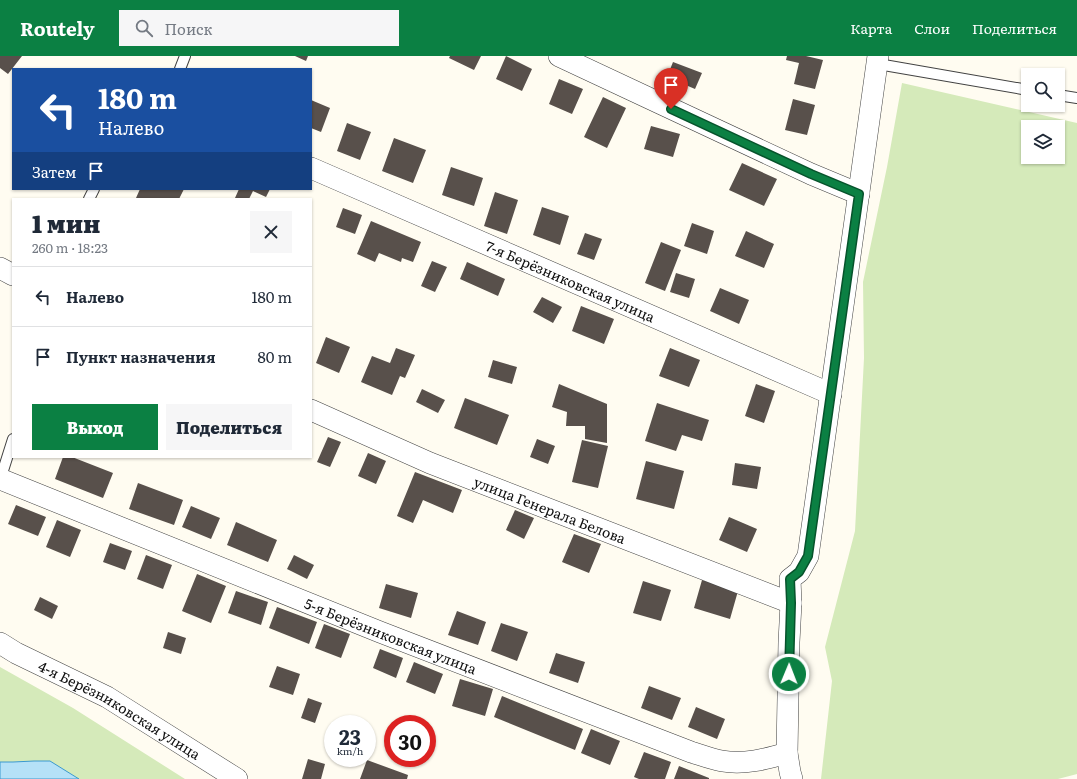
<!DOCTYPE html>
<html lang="ru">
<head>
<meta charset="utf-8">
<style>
	body { margin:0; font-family:Literata,serif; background:#f6f6f7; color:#1f2937; height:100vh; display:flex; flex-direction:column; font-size:15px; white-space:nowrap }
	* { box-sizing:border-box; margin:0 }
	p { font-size:13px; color:#747a83 }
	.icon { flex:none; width:22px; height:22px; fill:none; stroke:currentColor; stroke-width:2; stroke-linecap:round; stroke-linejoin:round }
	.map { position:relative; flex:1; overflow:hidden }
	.panel { position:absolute; left:12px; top:142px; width:300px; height:260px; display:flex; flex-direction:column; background:#fff; border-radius:0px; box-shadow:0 1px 3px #0004 }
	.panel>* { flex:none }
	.guide { position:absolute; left:12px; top:12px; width:300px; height:122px; border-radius:0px; box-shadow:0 1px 3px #0004; background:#1a4fa0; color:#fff; overflow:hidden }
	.buttons { position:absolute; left:1021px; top:12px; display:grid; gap:8px }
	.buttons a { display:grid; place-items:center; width:44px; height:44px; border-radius:0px; background:#fff; box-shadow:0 1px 3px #0004; font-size:20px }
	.speed { position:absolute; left:324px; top:659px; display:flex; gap:8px; font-size:20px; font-weight:700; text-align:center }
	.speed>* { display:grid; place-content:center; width:52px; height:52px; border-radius:50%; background:#fff; box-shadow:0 1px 3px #0004; line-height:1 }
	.speed small { font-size:10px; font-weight:400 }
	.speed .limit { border:6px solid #d22; background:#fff; color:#111 }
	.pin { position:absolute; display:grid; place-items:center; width:34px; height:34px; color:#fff; margin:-41px -17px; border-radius:50% 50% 50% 0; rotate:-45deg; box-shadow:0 0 4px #0007 }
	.pin .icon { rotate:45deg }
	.me { position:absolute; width:44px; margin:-22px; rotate:1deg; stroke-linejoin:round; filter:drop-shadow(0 0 3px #0008) }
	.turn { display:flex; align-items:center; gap:14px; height:84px; padding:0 20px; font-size:18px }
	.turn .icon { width:52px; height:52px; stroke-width:2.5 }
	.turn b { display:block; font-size:28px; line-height:34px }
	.then { display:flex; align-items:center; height:38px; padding:0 20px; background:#0003; gap:8px; font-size:15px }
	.round { display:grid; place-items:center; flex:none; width:42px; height:42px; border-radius:0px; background:#f6f6f7 }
	.summary { display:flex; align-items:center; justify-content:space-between; height:68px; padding:0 20px }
	h1 { font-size:24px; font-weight:800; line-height:30px }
	.primary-button { display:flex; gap:8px; margin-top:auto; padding:8px 20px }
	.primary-button a { flex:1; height:46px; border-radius:0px; background:#0b8043; color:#fff; font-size:16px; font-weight:800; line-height:46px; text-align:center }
	.primary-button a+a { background:#f6f6f7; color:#1f2937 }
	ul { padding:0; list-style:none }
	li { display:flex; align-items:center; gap:12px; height:60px; padding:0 20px; border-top:1px solid #e0e1e3 }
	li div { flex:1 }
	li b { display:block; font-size:15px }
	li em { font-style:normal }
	header { display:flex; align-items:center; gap:24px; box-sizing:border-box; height:56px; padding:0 20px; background:#0b8043; color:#fff }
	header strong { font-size:19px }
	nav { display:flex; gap:22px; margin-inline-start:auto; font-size:14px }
	.search { width:280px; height:36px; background:#f6f6f7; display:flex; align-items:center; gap:10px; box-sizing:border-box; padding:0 14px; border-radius:0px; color:#747a83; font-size:15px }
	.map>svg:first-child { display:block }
</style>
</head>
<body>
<header>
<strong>Routely</strong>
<div class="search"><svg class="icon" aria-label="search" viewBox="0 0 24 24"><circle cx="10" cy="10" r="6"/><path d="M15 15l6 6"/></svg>Поиск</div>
<nav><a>Карта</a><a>Слои</a><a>Поделиться</a></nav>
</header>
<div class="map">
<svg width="1077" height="723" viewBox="0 0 1077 723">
	<rect width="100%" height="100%" fill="#fffcf1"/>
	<path fill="#d5eaba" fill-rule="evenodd" d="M902,27L1077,67V718L1058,723H821L832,625L825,591L855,475L864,302L863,226L887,111ZM1028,71H1058V101H1028Z
		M0,611L73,652L185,723H0Z"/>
	<path fill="#b5e1f7" stroke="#3b99cf" d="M34,705H50L79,723H0V706H13Z"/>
	<path fill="#58504b" d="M0,0H22L8,18L0,12Z
		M295,0H308L306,5Z
		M450,0H481L474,14L449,2Z
		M506,0L532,13L522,35L496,23Z
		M787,0H806L823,4L815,33L794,28L799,7L786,4Z
		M673,6L702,17L695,33L667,21Z
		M559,23L583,33L572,58L549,48Z
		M603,41L626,52L607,92L584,81Z
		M793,43L815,49L807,79L785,74Z
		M311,44L330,52L321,76L311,72Z
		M347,67L371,76L360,104L337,95Z
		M651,70L680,78L673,101L644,93Z
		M394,82L426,94L413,127L382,115Z
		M742,107L777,123L764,150L729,134Z
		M451,111L483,122L474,150L442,139Z
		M140,133H184L179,143H139L136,142Z
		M239,133H270L266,141L253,135L249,143H236L235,142Z
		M495,136L518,144L507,178L484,170Z
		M542,151L569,160L560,189L533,179Z
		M343,152L362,159L355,178L336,171Z
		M371,165L421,186L413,206L402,202L401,206L379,197L375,206L357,198Z
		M692,167L714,175L707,198L684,190Z
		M746,175L774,188L764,212L735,200Z
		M585,177L602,183L594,204L577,198Z
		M661,186L681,194L665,235L645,227Z
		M432,205L447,211L435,236L421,230Z
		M467,206L505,223L498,240L460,223Z
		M676,217L695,223L689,242L670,236Z
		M720,232L749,244L739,268L710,255Z
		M542,241L562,251L553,267L533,256Z
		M581,250L614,263L604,288L572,275Z
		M326,281L350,291L339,317L316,307Z
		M396,292L415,299L405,322L400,320L392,339L361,326L372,300L390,307Z
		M670,292L700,304L689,331L659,320Z
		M493,304L517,311L512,328L488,321Z
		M559,328L607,348V387L585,383V370H566L567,356L552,351Z
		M756,328L775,335L764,367L745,360Z
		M422,333L445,344L438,357L416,346Z
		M465,342L509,359L497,389L454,372Z
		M657,347L709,364L702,385L682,379L676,395L645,385Z
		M328,381L341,386L330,411L317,406Z
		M537,383L555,390L548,408L530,401Z
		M582,384L608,390L598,432L572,426Z
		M368,397L386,405L376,428L358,420Z
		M63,401H72L113,417L103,442L55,423Z
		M646,405L684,415L674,453L636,443Z
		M735,407L761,411L757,433L732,429Z
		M415,416L462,434L453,457L423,444L413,467L397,460Z
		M138,427L183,444L174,469L129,453Z
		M16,449L46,461L38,480L8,468Z
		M191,450L220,462L211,483L182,471Z
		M515,454L534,462L524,483L506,474Z
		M729,461L757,473L747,496L719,484Z
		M57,464L81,474L70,501L46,491Z
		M236,466L277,484L268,506L227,489Z
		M574,478L601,488L589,517L562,506Z
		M110,487L132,495L125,514L103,506Z
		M146,499L172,509L163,533L137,523Z
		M294,499L314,509L307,523L287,513Z
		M197,518L226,530L211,567L182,555Z
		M702,524L738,535L730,563L694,552Z
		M643,525L671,534L661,565L633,557Z
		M386,528L418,537L411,562L379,552Z
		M236,535L268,546L261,569L228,557Z
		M40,541L58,550L52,563L34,554Z
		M277,551L317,566L309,588L269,572Z
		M457,555L486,566L478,589L448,579Z
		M501,567L528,576L517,605L491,595Z
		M324,568L350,578L341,602L315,592Z
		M168,576L186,582L181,598L163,592Z
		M380,593L403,602L396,622L373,612Z
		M556,597L585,606L578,627L549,617Z
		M414,606L443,618L435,638L406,626Z
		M277,610L300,618L293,639L269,631Z
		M460,623L493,633L485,660L452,650Z
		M649,630L681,642L672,664L641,652Z
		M502,640L583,673L575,694L494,661Z
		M308,642L322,647L315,667L301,662Z
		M696,651L725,663L717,683L688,671Z
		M591,673L620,685L610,709L581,697Z
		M644,696L671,706L665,723H639L634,721Z
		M308,703L325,708L321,723H302Z
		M367,704L408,719L407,723H360Z
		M679,710L709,722V723H674Z"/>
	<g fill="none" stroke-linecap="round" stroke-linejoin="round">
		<g stroke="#424242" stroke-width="12">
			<path id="lane" d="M878,8L1028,34
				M180,13L185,0
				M1058,39L1077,42
				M89,143L94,133
				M0,424L13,383"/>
		</g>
		<g stroke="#424242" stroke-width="22">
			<g id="street">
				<path d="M559,0L811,118L859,138"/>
				<path id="s1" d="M311,112L831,338"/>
				<path d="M0,212L13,219"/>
				<path id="s2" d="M311,354L430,407L791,547"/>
				<path id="s3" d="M0,423L380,576L691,696C701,699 711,703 722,705C744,709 766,703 787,697"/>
				<path id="s4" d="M0,587L16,597L107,641L237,723"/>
				<path d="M792,723L790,716L787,697L789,586L791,547L790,523L799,516L808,500L878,0"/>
			</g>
		</g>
		<use href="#lane" stroke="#fff" stroke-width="10"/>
		<use href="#street" stroke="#fff" stroke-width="21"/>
	</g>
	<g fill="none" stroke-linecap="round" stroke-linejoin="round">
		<g stroke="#07532c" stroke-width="10">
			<path id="route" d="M671,53L811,118L859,138L808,500L799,516L790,523L791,547L789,618"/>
		</g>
		<use href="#route" stroke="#0b8043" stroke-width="7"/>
	</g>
	<g text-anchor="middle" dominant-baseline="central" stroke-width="4" stroke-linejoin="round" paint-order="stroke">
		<g font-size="14" fill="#0f0f0f" stroke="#fff">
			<text stroke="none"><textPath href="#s1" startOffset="283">7-я Берёзниковская улица</textPath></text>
			<text stroke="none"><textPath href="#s2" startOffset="259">улица Генерала Белова</textPath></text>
			<text stroke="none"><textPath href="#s3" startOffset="421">5-я Берёзниковская улица</textPath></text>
			<text stroke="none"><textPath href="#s4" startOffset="137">4-я Берёзниковская улица</textPath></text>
		</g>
	</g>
</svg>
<div class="buttons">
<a><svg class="icon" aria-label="search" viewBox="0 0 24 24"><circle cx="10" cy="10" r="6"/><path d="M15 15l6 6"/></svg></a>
<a><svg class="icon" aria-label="layers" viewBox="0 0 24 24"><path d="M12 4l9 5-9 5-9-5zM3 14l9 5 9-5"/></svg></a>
</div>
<div class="speed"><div>23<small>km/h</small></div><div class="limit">30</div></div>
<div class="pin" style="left:671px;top:53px;background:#d93025"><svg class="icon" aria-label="arrive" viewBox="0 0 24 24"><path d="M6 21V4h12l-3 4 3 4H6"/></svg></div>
<svg class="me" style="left:789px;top:618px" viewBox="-20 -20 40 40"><circle r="17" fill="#0b8043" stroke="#fff" stroke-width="3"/><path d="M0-11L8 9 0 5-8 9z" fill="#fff"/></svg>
<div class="guide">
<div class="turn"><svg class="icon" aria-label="left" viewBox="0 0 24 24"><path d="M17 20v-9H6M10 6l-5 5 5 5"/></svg><div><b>180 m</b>Налево</div></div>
<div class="then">Затем<svg class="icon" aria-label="arrive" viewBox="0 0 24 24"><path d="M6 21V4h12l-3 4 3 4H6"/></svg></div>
</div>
<section class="panel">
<div class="summary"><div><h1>1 мин</h1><p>260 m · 18:23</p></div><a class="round"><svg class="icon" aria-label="close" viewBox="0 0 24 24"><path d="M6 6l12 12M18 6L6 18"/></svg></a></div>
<ul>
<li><svg class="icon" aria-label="left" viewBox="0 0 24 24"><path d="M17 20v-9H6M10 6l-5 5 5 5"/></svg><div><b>Налево</b></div><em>180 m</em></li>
<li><svg class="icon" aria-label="arrive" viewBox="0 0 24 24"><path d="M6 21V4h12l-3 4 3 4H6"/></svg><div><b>Пункт назначения</b></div><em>80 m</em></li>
</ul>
<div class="primary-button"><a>Выход</a><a>Поделиться</a></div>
</section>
</div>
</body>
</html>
